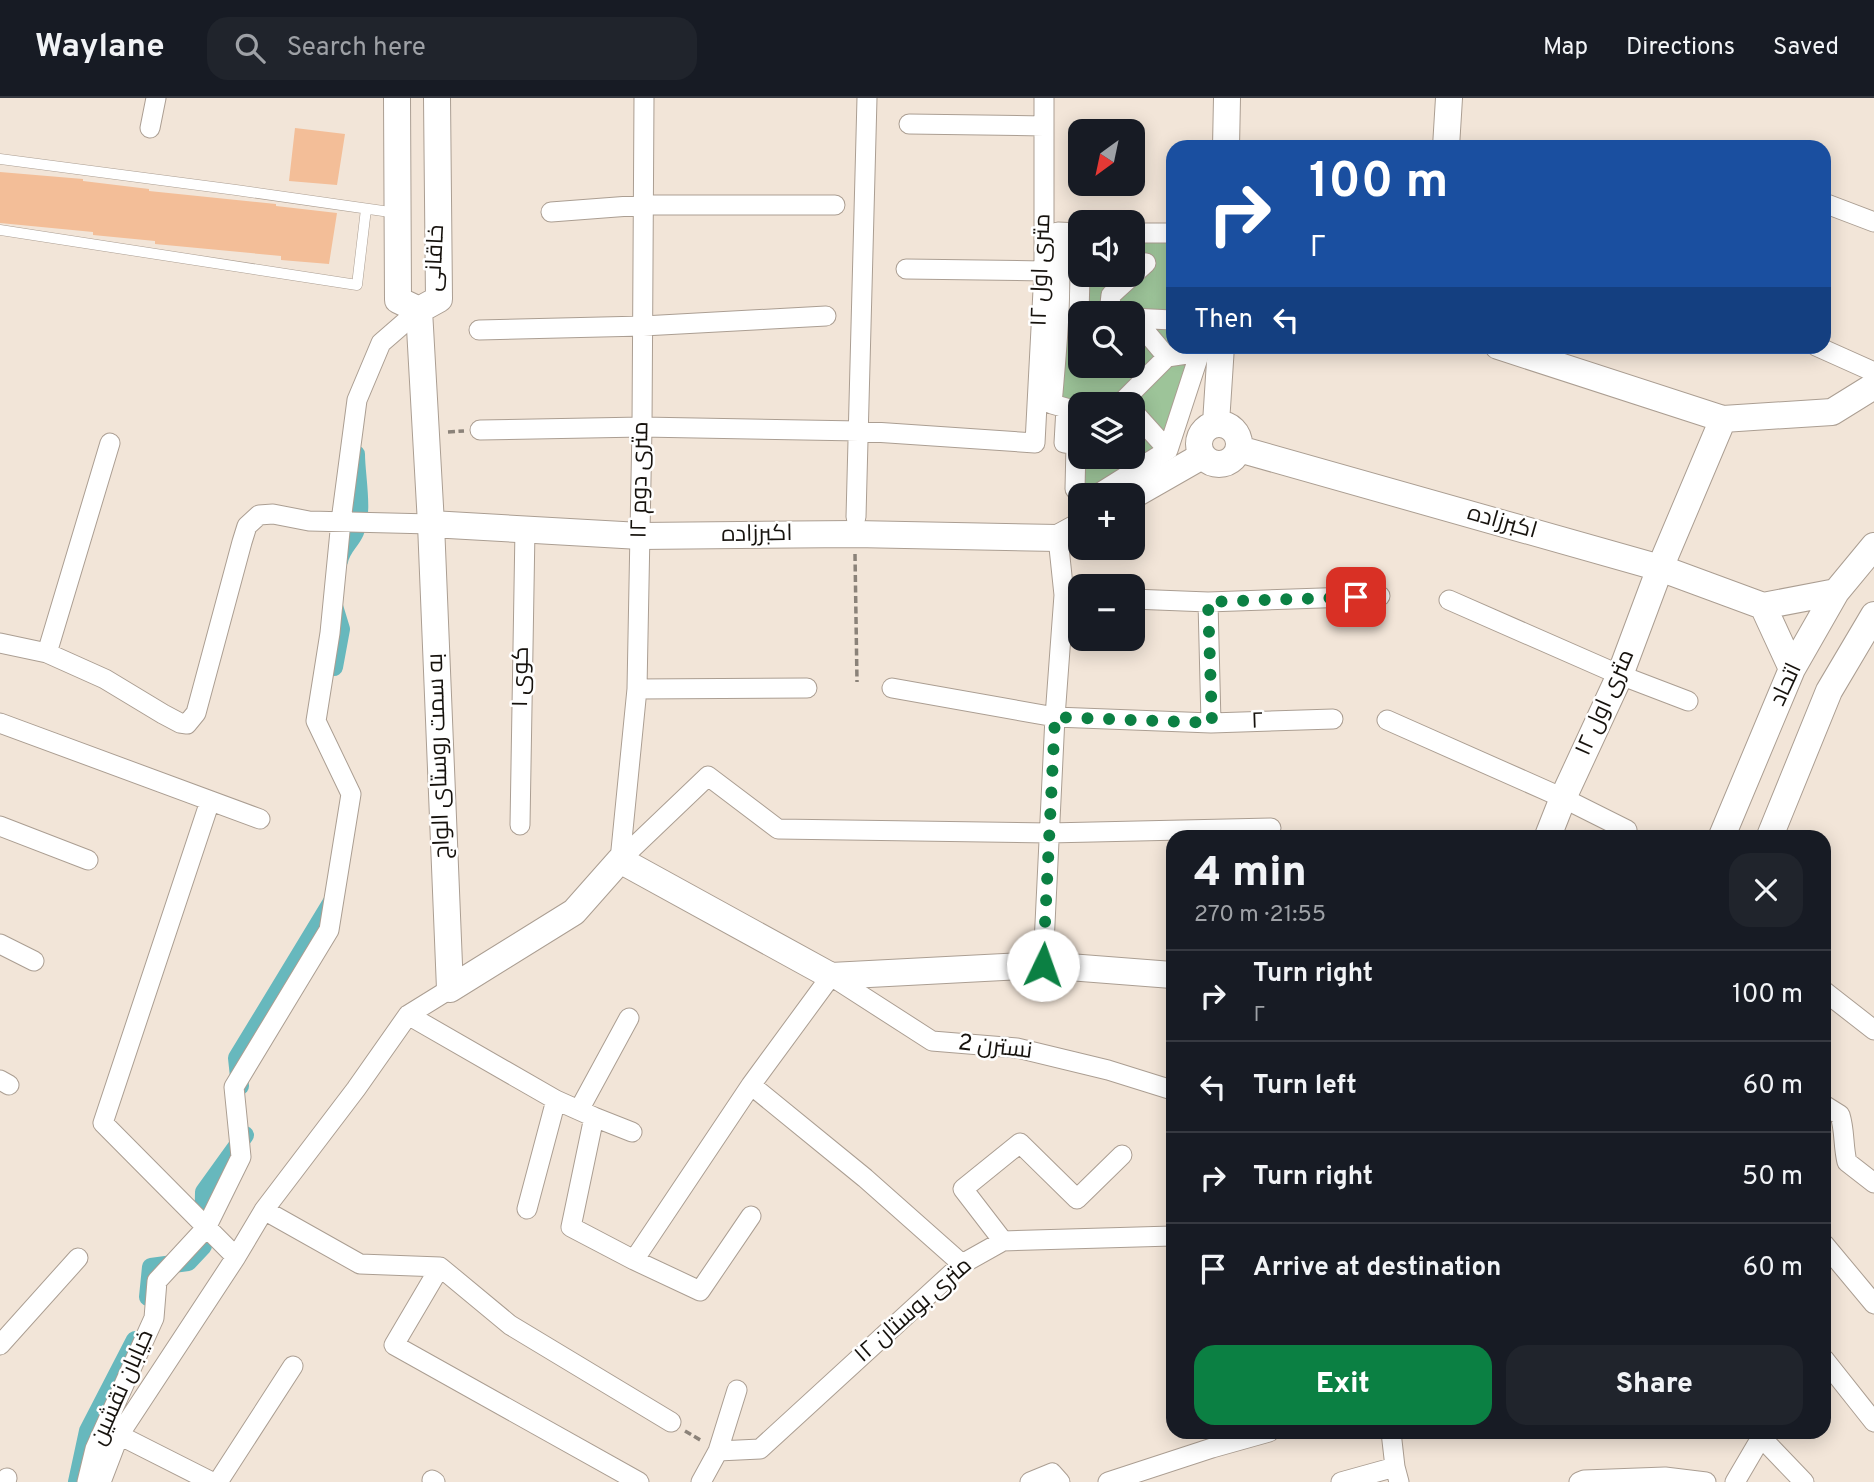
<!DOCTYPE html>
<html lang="en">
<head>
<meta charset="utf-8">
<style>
	body { margin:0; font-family:Overpass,Cairo,sans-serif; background:#20242c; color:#f1f3f6; height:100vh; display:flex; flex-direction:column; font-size:26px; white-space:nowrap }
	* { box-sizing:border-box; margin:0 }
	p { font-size:23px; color:#9ea1a6 }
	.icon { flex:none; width:38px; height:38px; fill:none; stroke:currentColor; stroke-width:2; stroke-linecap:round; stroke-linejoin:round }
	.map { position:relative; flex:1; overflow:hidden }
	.side { position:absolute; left:1166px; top:732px; width:665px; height:609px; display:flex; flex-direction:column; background:#171b24; border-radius:21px; box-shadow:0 4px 18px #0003 }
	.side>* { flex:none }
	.banner { position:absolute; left:1166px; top:42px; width:665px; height:214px; border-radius:21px; box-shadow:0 4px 18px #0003; background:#1a4fa0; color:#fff; overflow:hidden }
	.needle { width:46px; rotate:213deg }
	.tools { position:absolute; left:1068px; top:21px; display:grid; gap:14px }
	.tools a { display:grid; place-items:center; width:77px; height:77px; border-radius:14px; background:#171b24; box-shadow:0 4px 18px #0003; font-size:35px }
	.pin { position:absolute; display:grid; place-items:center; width:60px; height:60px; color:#fff; margin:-30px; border-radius:14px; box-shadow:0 4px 10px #0006 }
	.me { position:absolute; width:77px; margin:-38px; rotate:3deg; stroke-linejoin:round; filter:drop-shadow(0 0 5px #0008) }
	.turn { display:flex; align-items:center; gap:24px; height:147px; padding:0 28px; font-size:32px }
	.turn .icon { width:91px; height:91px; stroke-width:2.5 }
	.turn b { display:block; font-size:49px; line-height:60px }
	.then { display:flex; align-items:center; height:66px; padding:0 28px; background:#0003; gap:14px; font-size:26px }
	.round { display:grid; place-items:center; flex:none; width:74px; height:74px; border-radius:21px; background:#20242c }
	.summary { display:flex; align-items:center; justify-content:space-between; height:119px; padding:0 28px }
	h1 { font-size:42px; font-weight:800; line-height:52px }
	.action { display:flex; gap:14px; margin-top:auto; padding:14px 28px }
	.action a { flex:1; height:80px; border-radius:21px; background:#0b8043; color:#fff; font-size:28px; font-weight:800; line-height:80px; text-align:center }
	.action a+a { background:#20242c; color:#f1f3f6 }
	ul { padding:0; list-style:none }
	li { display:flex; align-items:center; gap:21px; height:91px; padding:0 28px; border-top:2px solid #363941 }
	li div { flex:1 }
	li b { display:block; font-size:26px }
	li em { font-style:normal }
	header { display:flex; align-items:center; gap:42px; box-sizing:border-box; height:98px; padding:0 35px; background:#171b24; border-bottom:2px solid #363941 }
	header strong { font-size:33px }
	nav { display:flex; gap:38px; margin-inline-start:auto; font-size:24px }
	.search { width:490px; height:63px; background:#20242c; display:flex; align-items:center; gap:18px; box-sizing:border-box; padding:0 24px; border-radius:21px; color:#9ea1a6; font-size:26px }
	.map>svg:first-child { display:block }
</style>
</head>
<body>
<header>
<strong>Waylane</strong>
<div class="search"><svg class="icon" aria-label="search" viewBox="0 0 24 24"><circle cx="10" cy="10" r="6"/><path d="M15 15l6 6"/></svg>Search here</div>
<nav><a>Map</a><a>Directions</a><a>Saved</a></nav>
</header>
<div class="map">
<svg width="1874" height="1384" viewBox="0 0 1874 1384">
	<rect width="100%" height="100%" fill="#f2e5d8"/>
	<path fill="#9dc499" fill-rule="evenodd" d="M1052,129H1080V177H1132V130H1172V248L1207,249L1172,357L1080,397L1071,352L1059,349ZM1080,215H1132V268H1080ZM1080,306H1132V359H1080Z"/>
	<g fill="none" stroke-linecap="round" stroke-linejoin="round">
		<path stroke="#67b8bd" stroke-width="18" d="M339,463C342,449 350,445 355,434C364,414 356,378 356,356
			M334,569L341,531L334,508
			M240,988L237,960L333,802
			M148,1199L151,1169L188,1164L203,1148L204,1094L245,1037
			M77,1384L88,1333L135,1242"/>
	</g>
	<path fill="#f3be98" d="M295,30L345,36L337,87L289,83Z
		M0,74L83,81V83L149,91V93L276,106V108L337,115L329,166L281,162V158L155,146V143L93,137V134L0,125Z"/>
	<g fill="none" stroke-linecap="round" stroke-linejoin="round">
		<g stroke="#ab9e92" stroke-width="11">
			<path id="lane" d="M0,61L236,92L397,115
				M0,132L357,187L366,111"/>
		</g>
		<g stroke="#ab9e92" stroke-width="21">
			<path id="street" d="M909,26L1044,28
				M150,30L156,0
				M1824,105L1874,124
				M551,114L643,107H835
				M1080,135L1058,134C1063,191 1057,249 1052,306L1066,310L1064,345L1076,347L1080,344
				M1132,135H1172
				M1060,160L1080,161
				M906,171L1044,173
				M1109,215L1111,197L1146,165L1132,164
				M1079,217L1080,177
				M1132,220L1172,222
				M479,232L643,228L826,218
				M1816,248L1874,274
				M1167,259L1200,254L1168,352
				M1120,306L1167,259L1146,234L1132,243
				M480,332L642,329L859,333L1035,345L1044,173V0
				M1076,347L1075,391L1080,397
				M1096,397L1168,352L1132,312
				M856,419L867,0
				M1132,501L1208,504L1380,498
				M1449,502L1620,577L1688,603
				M1208,504L1211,625
				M0,545L47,555L105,581L163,616L180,625L187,626L196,615L242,444L247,428L259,417L273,416L309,423L431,426
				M47,555L110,345
				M892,590L1055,619L1211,625L1333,621
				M637,591L807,590
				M1387,622L1563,700L1627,732
				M0,625L260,721
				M210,703L103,1025L236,1159
				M520,727L525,431
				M0,728L88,762
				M620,762L637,591L642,329L644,0
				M620,762L708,678L778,731L1049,735L1271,730
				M0,846L34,863
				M1043,867L1055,619L1064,497L1058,440
				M1824,893L1874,932
				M408,917L556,1002L594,1019L632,1034
				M0,982L9,987
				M751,987L865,1080L962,1166
				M1824,1007L1840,1017C1845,1033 1843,1048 1847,1064L1874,1085
				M579,1012L629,920
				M594,1019L571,1129L634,1162L751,987L831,878L932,943L1017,950L1108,972L1172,992
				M527,1111L556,1002
				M264,1112L360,1166L440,1169L394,1247L639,1384
				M1003,1143L963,1091L1020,1045L1077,1101L1122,1057
				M1824,1146L1874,1206
				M634,1162L700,1193L751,1118
				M440,1169L510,1227L671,1324
				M0,1247L78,1160
				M1824,1261L1874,1324
				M1391,1334L1395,1369L1399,1384
				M1756,1334L1804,1384
				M119,1337L212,1384
				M718,1353L737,1292
				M432,1382L435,1384
				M6,1384L7,1380
				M87,1384L95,1351L154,1220L157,1183L206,1130L241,1059L234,989L329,832L351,696L316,623L330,535L341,423L357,302L381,245L419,212
				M101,1384L119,1337L236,1159L264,1112L356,991L408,917L450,891
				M218,1384L293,1268
				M701,1384L718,1353L760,1351L962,1166L1003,1143L1172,1138
				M1030,1384L1052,1375L1060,1384
				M1108,1384L1212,1350L1269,1334
				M1341,1384L1395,1369
				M1579,1384L1584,1382L1665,1379L1706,1384
				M1735,1384L1762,1338"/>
		</g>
		<g stroke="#ab9e92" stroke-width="28">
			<path id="secondary" d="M397,0L398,202L419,212
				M1226,49L1227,0
				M1446,49L1449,0
				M419,212L431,426L450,891L574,814L620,762L831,878L1043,867L1172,877
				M419,212L439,201L437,0
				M1498,248L1723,321L1832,314L1874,288
				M1216,325L1221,248
				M1199 346a20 20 0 1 1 40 0a20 20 0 1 1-40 0Z
				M1239,351L1660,470L1763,508
				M1132,398L1202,358
				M431,426L640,438L855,436L1058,440L1080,428
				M1763,508L1836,494
				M1763,508L1792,571
				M1548,738L1563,700L1620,577L1660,470L1723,321
				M1722,738L1792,571L1836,494L1874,448
				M1770,738L1829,593L1874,517"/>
		</g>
		<path stroke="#8b8279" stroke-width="3.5" stroke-dasharray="7 3.5" stroke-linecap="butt" d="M448,334L464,333
			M855,456L857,584
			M685,1333L702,1343"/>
		<use href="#lane" stroke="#fff" stroke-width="10"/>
		<use href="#street" stroke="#fff" stroke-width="19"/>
		<use href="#secondary" stroke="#fff" stroke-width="26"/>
	</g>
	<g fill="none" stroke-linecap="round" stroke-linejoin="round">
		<path stroke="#0b8043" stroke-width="12" stroke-dasharray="0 21.6" d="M1043,867L1055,619L1212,625L1208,504L1356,499"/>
	</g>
	<g text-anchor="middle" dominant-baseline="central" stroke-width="5" stroke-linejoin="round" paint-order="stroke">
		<g font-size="23" fill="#16120d" stroke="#fff">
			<text transform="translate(436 160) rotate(-87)">خاقانی</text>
			<text transform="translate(1042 172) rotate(-88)">۱۲ متری اول</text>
			<text transform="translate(641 382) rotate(-89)">۱۲ متری دوم</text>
			<text transform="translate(1502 425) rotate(16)">اکبرزاده</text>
			<text transform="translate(757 437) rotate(-1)">اکبرزاده</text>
			<text transform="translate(522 579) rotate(-89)">کوی ۱</text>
			<text transform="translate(1787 587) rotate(-65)">اتحاد</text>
			<text transform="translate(1606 605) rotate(-66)">۱۲ متری اول</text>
			<text transform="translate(1257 624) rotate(-2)">۲</text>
			<text transform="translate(440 658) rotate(-92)">به سمت روستای الواج</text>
			<text transform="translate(995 950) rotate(7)">نسترن 2</text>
			<text transform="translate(914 1213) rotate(-41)">۱۲ متری بوستان</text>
			<text transform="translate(123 1290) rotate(-66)">خیابان نقشین</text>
		</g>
	</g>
</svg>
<div class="tools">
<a><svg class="needle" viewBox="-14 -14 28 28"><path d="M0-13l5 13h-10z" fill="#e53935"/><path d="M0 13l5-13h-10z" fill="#9ea1a6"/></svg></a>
<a><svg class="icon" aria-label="sound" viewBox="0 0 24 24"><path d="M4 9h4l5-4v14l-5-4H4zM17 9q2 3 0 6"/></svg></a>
<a><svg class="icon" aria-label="search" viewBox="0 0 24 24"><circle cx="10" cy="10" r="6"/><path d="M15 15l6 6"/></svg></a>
<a><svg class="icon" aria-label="layers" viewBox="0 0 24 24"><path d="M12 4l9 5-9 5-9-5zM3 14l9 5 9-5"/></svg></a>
<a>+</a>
<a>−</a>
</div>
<div class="pin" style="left:1356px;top:499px;background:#d93025"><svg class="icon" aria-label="arrive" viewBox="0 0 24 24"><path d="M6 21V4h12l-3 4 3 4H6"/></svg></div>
<svg class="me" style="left:1043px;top:867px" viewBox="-20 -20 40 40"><circle r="19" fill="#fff"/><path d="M0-13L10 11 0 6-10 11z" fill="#0b8043"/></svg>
<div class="banner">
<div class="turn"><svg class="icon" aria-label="right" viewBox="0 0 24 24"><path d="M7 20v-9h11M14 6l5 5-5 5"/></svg><div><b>100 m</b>۲</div></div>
<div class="then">Then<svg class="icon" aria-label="left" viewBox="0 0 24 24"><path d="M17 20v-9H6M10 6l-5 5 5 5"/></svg></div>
</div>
<section class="side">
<div class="summary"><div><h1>4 min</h1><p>270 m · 21:55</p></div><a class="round"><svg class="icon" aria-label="close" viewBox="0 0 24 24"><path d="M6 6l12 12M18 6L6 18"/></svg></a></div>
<ul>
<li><svg class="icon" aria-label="right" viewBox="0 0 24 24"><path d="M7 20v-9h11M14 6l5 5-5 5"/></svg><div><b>Turn right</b><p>۲</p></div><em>100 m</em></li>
<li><svg class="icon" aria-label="left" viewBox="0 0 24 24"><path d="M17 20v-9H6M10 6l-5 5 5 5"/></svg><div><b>Turn left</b></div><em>60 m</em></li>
<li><svg class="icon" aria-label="right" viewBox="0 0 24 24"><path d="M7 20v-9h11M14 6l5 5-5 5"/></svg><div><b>Turn right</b></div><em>50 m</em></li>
<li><svg class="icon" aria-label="arrive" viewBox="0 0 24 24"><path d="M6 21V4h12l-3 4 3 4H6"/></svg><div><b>Arrive at destination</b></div><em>60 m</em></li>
</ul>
<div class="action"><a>Exit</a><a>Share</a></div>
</section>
</div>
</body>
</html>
